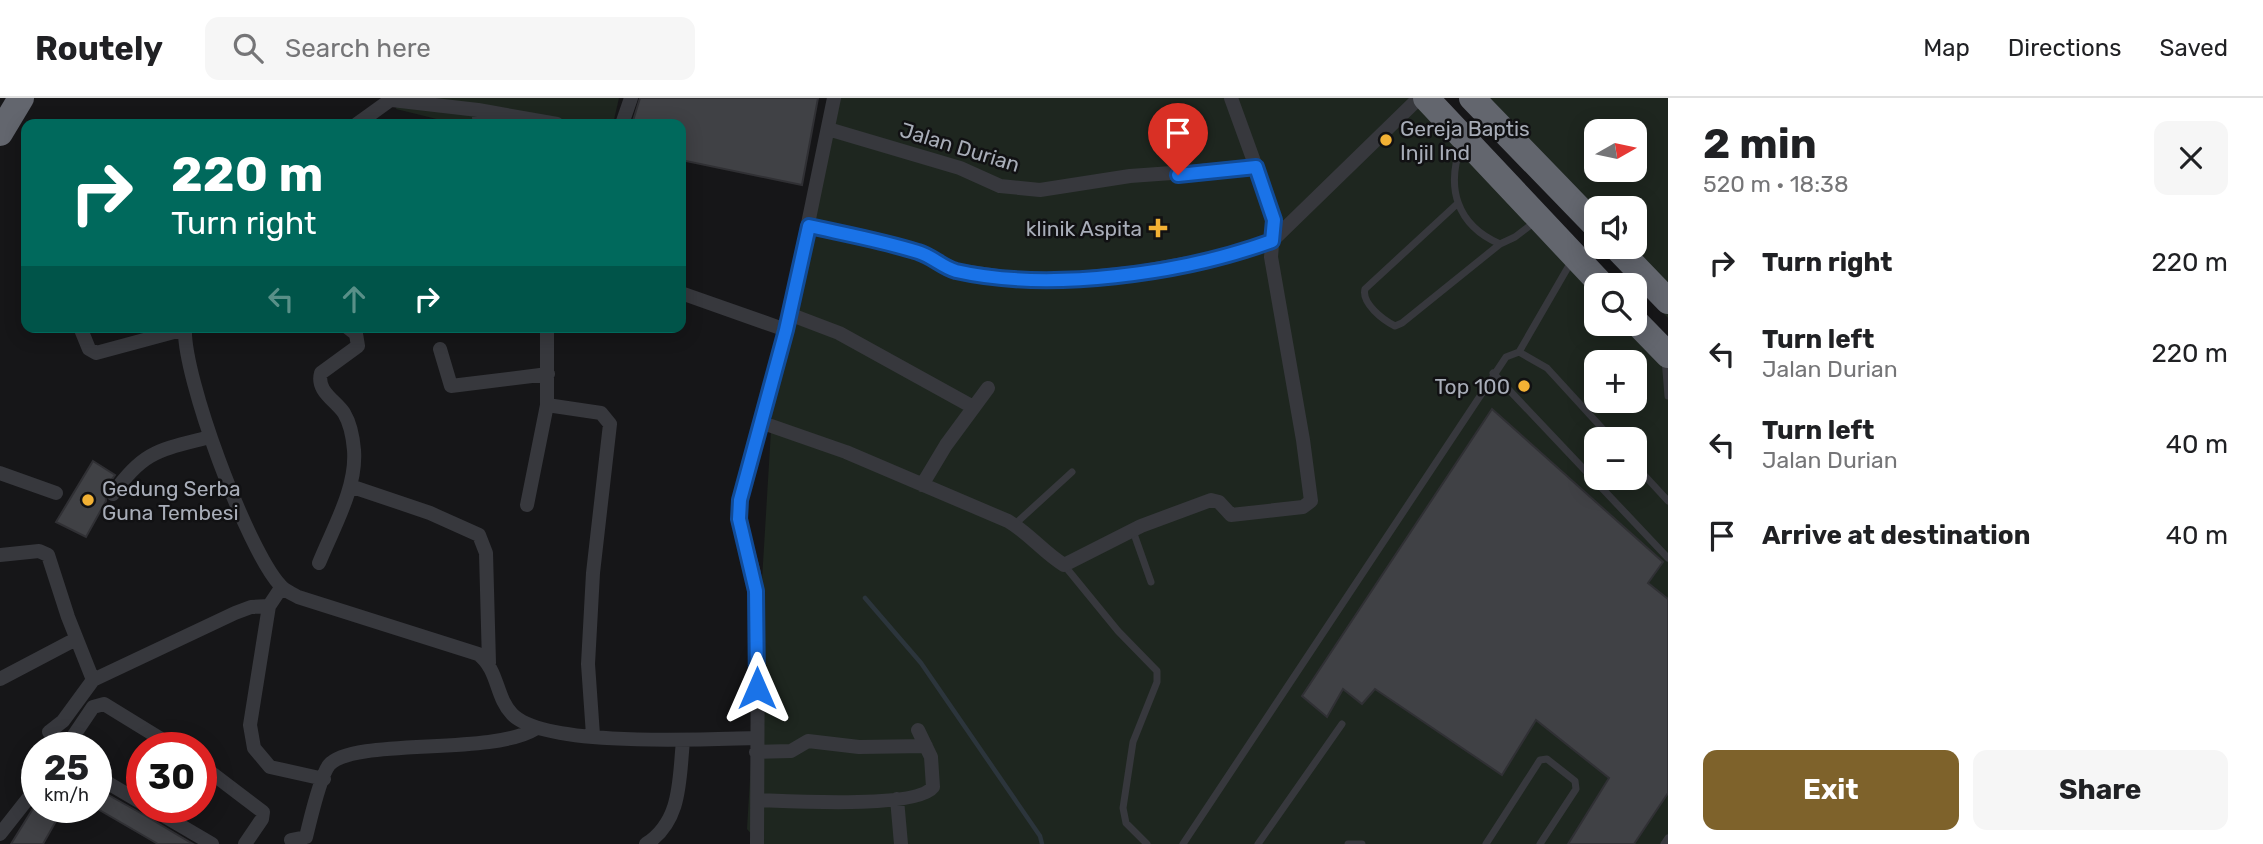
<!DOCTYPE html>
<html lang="en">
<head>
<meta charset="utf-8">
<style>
	body { margin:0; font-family:Rubik,sans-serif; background:#f6f6f6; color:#202124; height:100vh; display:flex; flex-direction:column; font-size:26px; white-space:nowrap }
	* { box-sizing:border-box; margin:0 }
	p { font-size:23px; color:#757577 }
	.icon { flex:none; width:38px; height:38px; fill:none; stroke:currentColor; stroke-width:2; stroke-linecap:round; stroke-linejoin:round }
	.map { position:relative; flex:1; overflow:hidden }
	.details { display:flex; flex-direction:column; background:#fff; width:595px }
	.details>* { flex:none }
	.guide { position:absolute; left:21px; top:21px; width:665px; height:214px; border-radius:14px; box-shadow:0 4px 18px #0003; background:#00695c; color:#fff; overflow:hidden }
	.needle { width:46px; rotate:81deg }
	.tools { position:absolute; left:1584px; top:21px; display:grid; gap:14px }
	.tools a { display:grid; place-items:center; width:63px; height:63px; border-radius:14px; background:#fff; box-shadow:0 4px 18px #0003; font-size:35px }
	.speed { position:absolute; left:21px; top:634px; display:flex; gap:14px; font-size:35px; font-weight:700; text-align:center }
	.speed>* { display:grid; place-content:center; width:91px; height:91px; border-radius:50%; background:#fff; box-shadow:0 4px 18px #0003; line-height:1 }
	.speed small { font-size:18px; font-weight:400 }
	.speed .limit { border:10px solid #d22; background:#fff; color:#111 }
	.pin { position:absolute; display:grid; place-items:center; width:60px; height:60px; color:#fff; margin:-72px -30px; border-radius:50% 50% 50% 0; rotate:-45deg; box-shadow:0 0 7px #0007 }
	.pin .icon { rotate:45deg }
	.me { position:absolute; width:77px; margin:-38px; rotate:0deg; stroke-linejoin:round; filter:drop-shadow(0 0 5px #0008) }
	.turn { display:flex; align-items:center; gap:24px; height:147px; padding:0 35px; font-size:32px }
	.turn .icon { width:91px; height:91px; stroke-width:2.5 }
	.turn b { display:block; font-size:49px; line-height:60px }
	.lanes { display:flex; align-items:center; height:66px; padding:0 35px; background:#0003; justify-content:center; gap:35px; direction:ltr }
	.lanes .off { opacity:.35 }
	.round { display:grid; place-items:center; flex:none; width:74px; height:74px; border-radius:14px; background:#f6f6f6 }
	.summary { display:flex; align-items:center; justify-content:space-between; height:119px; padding:0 35px }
	h1 { font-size:42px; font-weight:700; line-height:52px }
	.primary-button { display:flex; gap:14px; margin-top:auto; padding:14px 35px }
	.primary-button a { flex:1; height:80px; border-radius:14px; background:#7e622b; color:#fff; font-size:28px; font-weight:700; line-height:80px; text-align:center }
	.primary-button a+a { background:#f6f6f6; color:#202124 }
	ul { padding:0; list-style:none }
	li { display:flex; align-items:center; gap:21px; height:91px; padding:0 35px }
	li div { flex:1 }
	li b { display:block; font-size:26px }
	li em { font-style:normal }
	header { display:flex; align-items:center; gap:42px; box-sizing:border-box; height:98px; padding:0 35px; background:#fff; border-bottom:2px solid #e0e0e0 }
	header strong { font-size:33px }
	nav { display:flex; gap:38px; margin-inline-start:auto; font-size:24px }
	.search { width:490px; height:63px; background:#f6f6f6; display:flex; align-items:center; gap:18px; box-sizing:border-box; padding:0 24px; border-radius:14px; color:#757577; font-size:26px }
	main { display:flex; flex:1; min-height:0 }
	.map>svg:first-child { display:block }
</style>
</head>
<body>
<header>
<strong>Routely</strong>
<div class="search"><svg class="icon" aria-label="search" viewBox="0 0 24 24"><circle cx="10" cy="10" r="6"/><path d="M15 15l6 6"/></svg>Search here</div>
<nav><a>Map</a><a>Directions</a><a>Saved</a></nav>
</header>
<main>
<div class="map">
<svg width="1668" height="746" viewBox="0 0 1668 746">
	<rect width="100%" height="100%" fill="#161618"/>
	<path fill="#1e261f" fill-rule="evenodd" d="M399,0H619L613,26H457L396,11Z
		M831,0H1412L1596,192V226H1628L1668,267V746H760L747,731L777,233ZM1596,264H1634V303H1596ZM1596,341H1634V380H1596Z
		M1459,0H1668V220L1600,149H1634V110H1596V144ZM1596,33H1634V72H1596Z"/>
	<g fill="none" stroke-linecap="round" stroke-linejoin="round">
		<path stroke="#2c353c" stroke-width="4.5" d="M865,500L921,565L1040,738L1042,746"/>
	</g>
	<path fill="#404145" stroke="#303034" stroke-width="2" d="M640,0H818L802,87L681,62V26H632Z
		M1492,311L1663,464L1648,485L1668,501V695L1634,746H1568L1609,680L1536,622L1502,677L1375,591L1362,606L1343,591L1327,619L1302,598Z
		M93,363L115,377L105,391L106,403L86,439L56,424Z
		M96,690L144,717L193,746H158L96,710Z
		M34,709H64L43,746H11Z"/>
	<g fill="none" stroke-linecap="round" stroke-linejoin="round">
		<path stroke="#37383d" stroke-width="7" d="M1461,48C1446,89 1456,127 1500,146L1515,139L1536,123
			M1457,106L1365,191C1361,205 1383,222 1395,228L1402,225L1500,146
			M1519,254L1571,164
			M1665,261L1668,298
			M1493,275L1668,460
			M1634,366L1668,403
			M1014,427L1072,374
			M1133,433L1151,484
			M1064,467L1118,533L1157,573V584L1133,644L1123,710L1126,725L1147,746
			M1183,746L1506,259L1519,254L1547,270L1612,341
			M1258,746L1342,626
			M1348,746H1362
			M1486,746L1540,662L1547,661L1575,683L1576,691L1540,746
			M1664,746L1668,740"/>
		<path stroke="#37383d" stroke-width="14" d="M1231,0L1256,69
			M392,2L478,12L480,26
			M478,12L557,26
			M357,26L393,0
			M622,26L631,0
			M809,128L920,154L955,172L1041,184L1139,174L1222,159L1272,143L1419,0
			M681,195L786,232
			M789,216L839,235L973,309
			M80,229L89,251L96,255L185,231
			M185,229C182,277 247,451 280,487C284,493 292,495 298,499L478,556C499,572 495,598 512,616C545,650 707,641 756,640
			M547,229V307L601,315L610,326L593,475L588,566L593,637
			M440,251L451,288L548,276
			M760,324L846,354L1008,423C1030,436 1043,454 1064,467L1141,428L1211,402L1219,404L1231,417L1303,409L1311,403L1303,342L1271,159L1274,122L1256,69L1130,78L1040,92L1000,88L960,70L828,31
			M0,375L56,395
			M922,387L946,347L988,290
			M350,388L430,415L479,437L486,455L489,565
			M113,396C144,352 160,352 210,339
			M527,407L547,307
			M0,457L39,453L48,457L68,519L93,582L235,515L251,509L269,508
			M319,465C333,430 357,390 354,352C353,340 350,325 344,315C335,302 316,293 321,275L358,248L356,236L347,229
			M281,490L269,508L250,627L254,650L270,669L324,681
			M0,581L76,541
			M49,634L63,623L93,582
			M66,649L93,609L104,606L174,649
			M756,654L791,653L808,643L859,649L926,648
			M201,667L263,714L262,721L245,746
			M96,678L142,705
			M897,701L901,746
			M758,702C788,703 917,711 933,689L931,659L918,632
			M149,709L212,746
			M0,736L37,689
			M291,742L306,739C310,723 320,678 329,667C353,639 491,658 535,631
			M646,746C682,723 679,681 683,643
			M757,746L758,515L754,475L739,421L740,403L786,232L834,0"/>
		<path stroke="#63666e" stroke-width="26" d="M1426,0L1602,187
			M1472,0L1596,128
			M0,35L21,0
			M1616,149L1668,203
			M1634,222L1668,257"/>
	</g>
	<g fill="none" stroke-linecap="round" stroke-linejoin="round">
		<g stroke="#114b97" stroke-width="18">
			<path id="route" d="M757,590L756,493L739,421L740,402L786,232L809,128C845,136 883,143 918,154C932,158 942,169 956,173C1049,194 1182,176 1272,143L1274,122L1256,69L1178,77"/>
		</g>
		<use href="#route" stroke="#1a73e8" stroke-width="12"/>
	</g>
	<g fill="#f2b134" stroke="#111113" stroke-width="2.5">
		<circle cx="1386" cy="42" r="7"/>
		<path d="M1154.5 119.5h7v7h7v7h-7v7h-7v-7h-7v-7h7z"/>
		<circle cx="1524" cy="288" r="7"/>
		<circle cx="88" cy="402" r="7"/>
	</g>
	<g text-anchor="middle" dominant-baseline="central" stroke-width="5" stroke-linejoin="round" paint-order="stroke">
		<g font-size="21" fill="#a8adb8" stroke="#111113" text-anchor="start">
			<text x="1400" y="30">Gereja Baptis<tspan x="1400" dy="24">Injil Ind</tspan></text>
			<text x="1142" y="130" text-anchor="end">klinik Aspita</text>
			<text x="1510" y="288" text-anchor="end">Top 100</text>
			<text x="102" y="390">Gedung Serba<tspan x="102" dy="24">Guna Tembesi</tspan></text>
		</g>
		<g font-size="21" fill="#a8adb8" stroke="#111113">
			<text transform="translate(960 49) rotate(17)">Jalan Durian</text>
		</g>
	</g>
</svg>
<div class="tools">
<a><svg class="needle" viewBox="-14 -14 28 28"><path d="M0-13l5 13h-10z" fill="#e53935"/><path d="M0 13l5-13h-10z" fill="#757577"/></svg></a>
<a><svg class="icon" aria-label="sound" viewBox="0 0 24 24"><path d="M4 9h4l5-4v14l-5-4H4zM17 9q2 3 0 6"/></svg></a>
<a><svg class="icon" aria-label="search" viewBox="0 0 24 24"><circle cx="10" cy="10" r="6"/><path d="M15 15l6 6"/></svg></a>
<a>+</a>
<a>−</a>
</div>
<div class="speed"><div>25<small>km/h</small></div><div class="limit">30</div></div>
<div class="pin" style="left:1178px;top:77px;background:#d93025"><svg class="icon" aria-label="arrive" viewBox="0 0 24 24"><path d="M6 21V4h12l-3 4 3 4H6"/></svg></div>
<svg class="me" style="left:757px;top:590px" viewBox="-20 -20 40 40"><path d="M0-17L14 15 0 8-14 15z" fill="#1a73e8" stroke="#fff" stroke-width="4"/></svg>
<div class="guide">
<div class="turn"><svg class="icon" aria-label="right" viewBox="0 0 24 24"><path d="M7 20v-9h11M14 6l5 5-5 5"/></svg><div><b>220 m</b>Turn right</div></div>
<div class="lanes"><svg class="icon off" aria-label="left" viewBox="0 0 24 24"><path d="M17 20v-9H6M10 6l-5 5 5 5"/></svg><svg class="icon off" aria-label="ahead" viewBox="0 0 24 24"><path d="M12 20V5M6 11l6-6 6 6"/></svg><svg class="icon" aria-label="right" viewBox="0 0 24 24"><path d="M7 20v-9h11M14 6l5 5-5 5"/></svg></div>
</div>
</div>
<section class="details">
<div class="summary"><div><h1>2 min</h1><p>520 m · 18:38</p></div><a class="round"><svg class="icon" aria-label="close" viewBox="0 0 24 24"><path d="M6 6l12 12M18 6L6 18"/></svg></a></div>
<ul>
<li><svg class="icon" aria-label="right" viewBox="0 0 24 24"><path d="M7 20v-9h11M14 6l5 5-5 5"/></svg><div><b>Turn right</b></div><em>220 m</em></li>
<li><svg class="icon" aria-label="left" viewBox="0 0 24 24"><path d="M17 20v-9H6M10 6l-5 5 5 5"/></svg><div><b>Turn left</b><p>Jalan Durian</p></div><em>220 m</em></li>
<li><svg class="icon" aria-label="left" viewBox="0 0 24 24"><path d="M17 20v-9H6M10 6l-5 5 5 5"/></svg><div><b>Turn left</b><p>Jalan Durian</p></div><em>40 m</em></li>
<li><svg class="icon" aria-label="arrive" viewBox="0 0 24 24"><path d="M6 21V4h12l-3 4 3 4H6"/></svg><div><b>Arrive at destination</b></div><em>40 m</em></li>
</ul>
<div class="primary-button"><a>Exit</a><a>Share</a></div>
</section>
</main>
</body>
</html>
